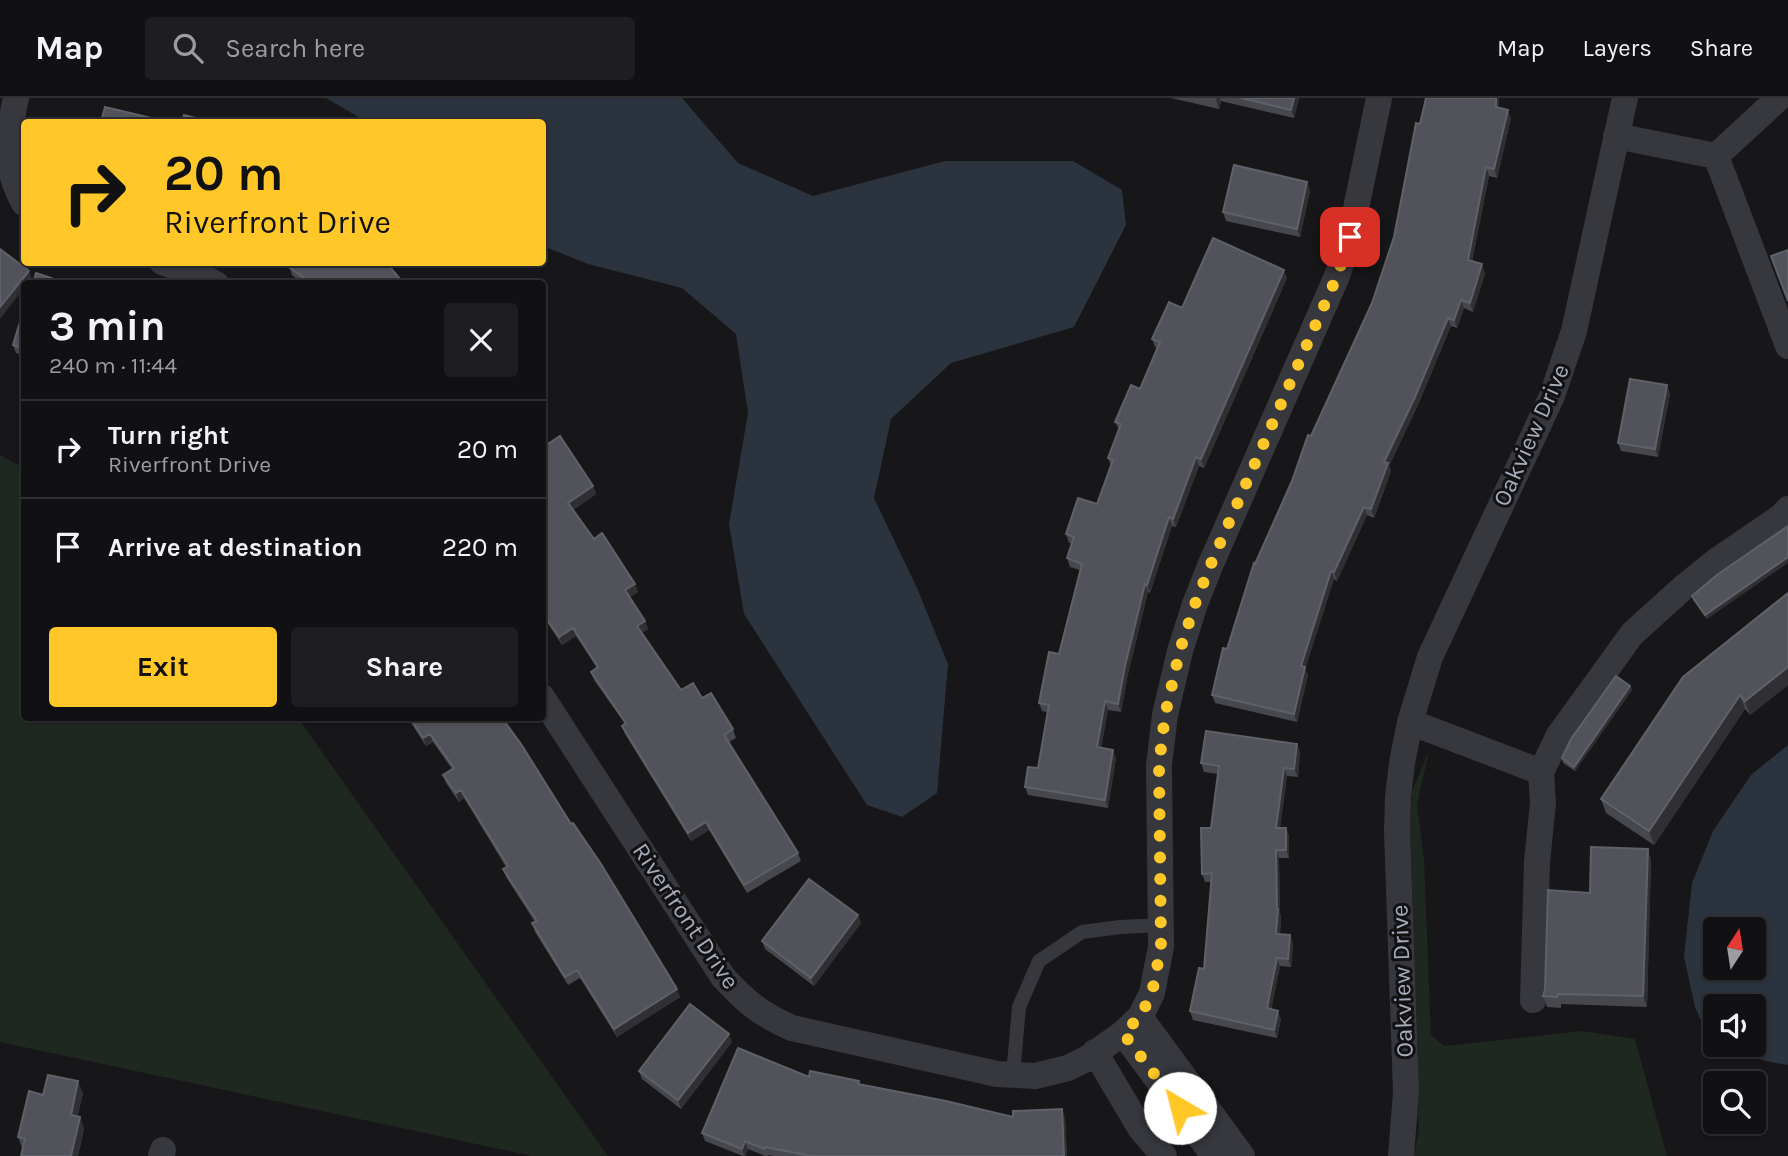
<!DOCTYPE html>
<html lang="en">
<head>
<meta charset="utf-8">
<style>
	body { margin:0; font-family:Karla,sans-serif; background:#1e1e21; color:#f1f3f6; height:100vh; display:flex; flex-direction:column; font-size:26px; white-space:nowrap }
	* { box-sizing:border-box; margin:0 }
	p { font-size:23px; color:#9c9da0 }
	.icon { flex:none; width:38px; height:38px; fill:none; stroke:currentColor; stroke-width:2; stroke-linecap:round; stroke-linejoin:round }
	.map { position:relative; flex:1; overflow:hidden }
	.details { position:absolute; left:21px; top:182px; width:525px; height:441px; display:flex; flex-direction:column; background:#111013; border-radius:7px; box-shadow:0 2px 5px #0004,0 0 0 2px #303033 }
	.details>* { flex:none }
	.guide { position:absolute; left:21px; top:21px; width:525px; height:147px; border-radius:7px; box-shadow:0 2px 5px #0004,0 0 0 2px #303033; background:#ffc828; color:#111; overflow:hidden }
	.needle { width:46px; rotate:12deg }
	.buttons { position:absolute; left:1703px; top:819px; display:grid; gap:14px }
	.buttons a { display:grid; place-items:center; width:63px; height:63px; border-radius:7px; background:#111013; box-shadow:0 2px 5px #0004,0 0 0 2px #303033; font-size:35px }
	.pin { position:absolute; display:grid; place-items:center; width:60px; height:60px; color:#fff; margin:-30px; border-radius:14px; box-shadow:0 4px 10px #0006 }
	.me { position:absolute; width:77px; margin:-38px; rotate:323deg; stroke-linejoin:round; filter:drop-shadow(0 0 5px #0008) }
	.turn { display:flex; align-items:center; gap:24px; height:147px; padding:0 28px; font-size:32px }
	.turn .icon { width:91px; height:91px; stroke-width:2.5 }
	.turn b { display:block; font-size:49px; line-height:60px }
	.round { display:grid; place-items:center; flex:none; width:74px; height:74px; border-radius:7px; background:#1e1e21 }
	.head { display:flex; align-items:center; justify-content:space-between; height:119px; padding:0 28px }
	h1 { font-size:42px; font-weight:700; line-height:52px }
	.action { display:flex; gap:14px; margin-top:auto; padding:14px 28px }
	.action a { flex:1; height:80px; border-radius:7px; background:#ffc828; color:#111; font-size:28px; font-weight:700; line-height:80px; text-align:center }
	.action a+a { background:#1e1e21; color:#f1f3f6 }
	ul { padding:0; list-style:none }
	li { display:flex; align-items:center; gap:21px; height:98px; padding:0 28px; border-top:2px solid #303033 }
	li div { flex:1 }
	li b { display:block; font-size:26px }
	li em { font-style:normal }
	header { display:flex; align-items:center; gap:42px; box-sizing:border-box; height:98px; padding:0 35px; background:#111013; border-bottom:2px solid #303033 }
	header strong { font-size:33px }
	nav { display:flex; gap:38px; margin-inline-start:auto; font-size:24px }
	.search { width:490px; height:63px; background:#1e1e21; display:flex; align-items:center; gap:18px; box-sizing:border-box; padding:0 24px; border-radius:7px; color:#9c9da0; font-size:26px }
	.map>svg:first-child { display:block }
</style>
</head>
<body>
<header>
<strong>Map</strong>
<div class="search"><svg class="icon" aria-label="search" viewBox="0 0 24 24"><circle cx="10" cy="10" r="6"/><path d="M15 15l6 6"/></svg>Search here</div>
<nav><a>Map</a><a>Layers</a><a>Share</a></nav>
</header>
<div class="map">
<svg width="1788" height="1058" viewBox="0 0 1788 1058">
	<rect width="100%" height="100%" fill="#171619"/>
	<path fill="#1e2720" d="M0,357L24,370V620H298L608,1058H532L0,944Z
		M1429,653L1417,707L1424,761L1431,937L1444,948L1583,933L1635,941L1667,1058H1414L1419,1029L1418,1017L1419,994L1410,732L1412,693Z"/>
	<path fill="#2b343e" fill-rule="evenodd" d="M326,0H682L738,65L813,98L945,63H1073L1122,92L1126,127L1074,229L951,265L891,321L874,400L917,490L948,566L937,695L902,719L867,707L744,516L729,426L748,315L736,236L682,190L588,166L543,148L542,24H367Z
		M1788,647V967C1769,964 1739,958 1724,947H1754V908H1715V940L1706,934L1695,909L1684,859L1692,785L1713,733L1751,677ZM1715,831H1754V870H1715Z"/>
	<g fill="none" stroke-linecap="round" stroke-linejoin="round">
		<path stroke="#37383e" stroke-width="14" d="M1013,977L1019,909L1039,863L1082,834L1120,829L1161,827"/>
		<path stroke="#37383e" stroke-width="26" d="M16,0C7,41 3,67 24,105
			M1616,38L1716,58
			M1716,58L1788,248
			M1716,58L1779,0
			M162,164L201,178L216,186
			M542,599L723,879C746,904 760,916 792,930L997,976L1035,978L1068,970L1088,960L1123,935L1140,919L1152,895L1161,849L1159,667L1165,617L1180,553L1195,506L1210,468L1337,178L1350,139L1379,0
			M1410,624L1541,674
			M1533,902L1537,764L1543,705L1541,674L1559,637L1632,536L1685,488L1716,463L1782,418L1788,411
			M1140,919L1242,1058
			M1123,935L1214,1058
			M1095,954L1140,1030L1164,1058
			M161,1058L163,1052
			M1401,1058L1406,994L1397,733L1398,699L1402,665L1410,624L1430,559L1552,298L1574,233L1625,0"/>
	</g>
	<path fill="#47484e" d="M1171,0H1299L1294,20L1221,3L1219,11Z
		M1499,0V10L1511,20L1497,80L1489,78L1472,163L1485,175L1473,214L1464,210L1457,230L1451,228L1418,307L1389,368L1391,373L1374,420L1367,417L1337,483L1334,481L1305,571L1308,577L1297,624L1215,605L1212,597L1255,466L1311,338L1372,205L1394,139L1420,26Z
		M1310,93L1300,139L1226,123L1223,114Z
		M276,164H386L404,186H303L292,177L290,171Z
		M1287,180L1204,370L1199,368L1176,429L1172,428L1150,495L1148,494L1128,576L1121,614L1108,612L1101,650L1116,660L1108,710L1028,697L1025,689L1038,670L1047,614L1042,613L1039,605L1059,556L1080,472L1070,469L1067,460L1072,445H1069L1066,436L1097,406L1111,368L1108,360L1119,332L1115,324L1140,291L1157,250L1155,249L1152,241L1182,210Z
		M24,211V258L16,255L13,247Z
		M1667,287L1670,296L1658,359L1621,353L1618,345Z
		M542,350L593,388L596,396L573,412L594,441L635,486L638,494L630,499L645,523L648,531L642,535L681,592L702,600L733,631L736,640L729,644L798,755L801,763L747,795L709,732L691,743L625,636L622,628L625,626L594,582L591,574L597,570L576,538L562,547L542,517Z
		M1717,477L1707,521L1693,502L1692,498Z
		M1788,495V587L1750,617L1745,611L1654,747L1606,715L1601,701Z
		M1630,588L1632,592L1575,673L1563,665L1562,660Z
		M408,620H502L680,899L617,939L580,880L568,887L535,834L532,825L535,824L506,779L503,771L506,769L464,700L459,704L446,685L443,677L452,671L433,644L426,648Z
		M1300,654L1298,679L1287,678L1280,730H1286L1289,738V760H1279L1280,815L1281,819L1280,836L1293,845L1291,869L1280,868L1271,911L1281,921L1277,940L1193,922L1190,913L1204,871L1211,784H1205L1202,776L1211,730L1218,676L1204,674L1201,665Z
		M1651,761L1647,909L1561,906V910L1547,909L1543,898L1590,795Z
		M861,825L814,888L765,851L762,843Z
		M732,944L681,1011L642,981L639,973Z
		M809,979L859,983L860,987L1013,1019L1065,1020L1067,1058H774L768,1057V1058H765L748,1051L745,1058H743L705,1043L702,1035Z
		M83,995L77,1019H80L84,1031L78,1058H21L22,1050L18,1039L43,997Z"/>
	<path fill="#303034" d="M1217,0H1220L1221,3L1219,11L1216,2Z
		M1294,0H1299L1294,20L1291,12Z
		M1496,0H1499V17L1496,9Z
		M1508,12L1511,20L1497,80L1494,71Z
		M1486,69L1489,78L1471,170L1468,162Z
		M1307,84L1310,93L1300,139L1297,131Z
		M1482,166L1485,175L1473,214L1470,205Z
		M1284,172L1287,180L1204,370L1201,361Z
		M29,173L32,182L28,186H24V190L0,221V209Z
		M1461,202L1464,210L1457,230L1454,222Z
		M1448,220L1451,228L1418,307L1389,368L1391,373L1374,420L1371,411L1384,364Z
		M1667,287L1670,296L1658,359L1655,351Z
		M1196,359L1199,368L1176,429L1173,421Z
		M593,388L596,396L571,413L568,405Z
		M1364,409L1367,417L1337,483L1334,474Z
		M1169,419L1172,428L1150,495L1147,487Z
		M1788,459V465L1707,521L1705,517Z
		M1331,473L1334,481L1305,571L1308,577L1297,624L1294,616L1301,568Z
		M635,486L638,494L628,500L625,492Z
		M1145,486L1148,494L1128,576L1121,614L1118,606L1125,568Z
		M645,523L648,531L640,536L637,528Z
		M573,530L576,538L562,547L559,539Z
		M1788,569V587L1750,617L1745,603Z
		M1630,588L1632,592L1575,673L1574,669Z
		M1740,597L1745,611L1654,747L1649,733Z
		M1105,603L1108,612L1100,657L1097,649Z
		M430,636L433,644L426,648L423,640Z
		M1297,646L1300,654L1298,679L1294,671Z
		M1113,652L1116,660L1108,710L1105,702Z
		M1284,670L1287,678L1279,738L1276,730Z
		M461,692L464,700L459,704L456,695Z
		M706,724L709,732L691,743L688,735Z
		M1286,730L1289,738V760L1286,752Z
		M1648,751L1651,761L1647,909L1643,898Z
		M1276,752L1279,760L1280,815L1281,819L1279,844L1276,836Z
		M858,817L861,825L814,888L811,880Z
		M1290,837L1293,845L1291,869L1288,861Z
		M1277,860L1280,868L1270,919L1267,910Z
		M677,891L680,899L617,939L614,931Z
		M1278,913L1281,921L1277,940L1274,932Z
		M729,936L732,944L681,1011L678,1002Z
		M78,983L83,995L75,1030L71,1017Z
		M1062,1011L1065,1020L1067,1058H1064Z
		M80,1019L84,1031L78,1058H71Z
		M745,1043L748,1051L744,1058L742,1051Z"/>
	<path fill="#52535a" stroke="#5f6169" stroke-width="2" d="M1241,0H1294L1291,12Z
		M1426,0H1496V9L1508,12L1494,71L1486,69L1468,162L1482,166L1470,205L1461,202L1454,222L1448,220L1415,299L1384,364L1388,365L1371,411L1364,409L1334,474L1331,473L1301,568L1305,569L1294,616L1212,597L1223,550L1227,551L1254,465L1255,466L1292,383L1308,337L1311,338L1372,205L1394,139L1416,25L1420,26Z
		M105,9L168,24H101Z
		M184,17L211,24H182Z
		M1234,67L1307,84L1297,131L1223,114Z
		M1213,140L1284,172L1201,361L1196,359L1173,421L1169,419L1147,487L1145,486L1125,568L1118,606L1105,603L1097,649L1113,652L1105,702L1025,689L1028,669L1038,670L1049,607L1039,605L1049,554L1059,556L1082,466L1067,460L1074,439L1066,436L1078,400L1097,406L1113,362L1108,360L1121,326L1115,324L1131,287L1140,291L1160,244L1152,241L1169,204L1182,210Z
		M0,151L29,173L0,209Z
		M1788,152V203L1771,158Z
		M290,164H386L404,186H312L289,169L291,165Z
		M36,175L69,186H33Z
		M24,211V251L13,247Z
		M1630,281L1667,287L1655,351L1618,345Z
		M560,338L593,388L568,405L594,441L602,435L635,486L625,492L645,523L637,528L681,592L693,585L702,600L711,595L733,631L724,637L798,755L744,787L706,724L688,735L622,628L626,625L591,574L598,569L573,530L559,539L542,514V350Z
		M1788,428V459L1705,517L1692,498L1717,477Z
		M1788,495V569L1745,603L1740,597L1649,733L1601,701L1683,579Z
		M1616,578L1630,588L1574,669L1562,660L1571,641Z
		M410,620H502L521,646L571,726L573,725L601,766L677,891L614,931L577,872L565,879L532,825L537,823L503,771L508,768L461,692L456,695L443,677L454,670L430,636L423,640Z
		M1206,633L1297,646L1294,671L1284,670L1276,730H1286V752H1276L1277,810L1278,811L1276,836L1290,837L1288,861L1277,860L1267,910L1278,913L1274,932L1190,913L1199,870L1204,871L1212,775L1202,776L1201,730H1211L1219,668L1201,665Z
		M1591,749L1648,751L1643,898L1558,896L1557,899L1543,898L1545,892L1548,792L1590,795Z
		M809,781L858,817L811,880L762,843Z
		M690,906L729,936L678,1002L639,973Z
		M738,950L809,979L810,973L859,983L858,986L946,1003L1013,1019V1013L1062,1011L1064,1058H811L765,1049L764,1051L745,1043L742,1051L702,1035Z
		M48,977L78,983L71,1017L80,1019L71,1058H21L25,1041L18,1039L29,993L43,997Z"/>
	<g fill="none" stroke-linecap="round" stroke-linejoin="round">
		<path stroke="#ffc828" stroke-width="12" stroke-dasharray="0 21.6" d="M1180,1010L1123,935L1140,919L1152,895L1161,849L1159,667L1165,617L1180,552L1195,506L1210,468L1337,178L1350,139"/>
	</g>
	<g text-anchor="middle" dominant-baseline="central" stroke-width="6" stroke-linejoin="round" paint-order="stroke">
		<g font-size="24" fill="#a7acba" stroke="#121114">
			<text transform="translate(1531 337) rotate(-66)">Oakview Drive</text>
			<text transform="translate(686 818) rotate(56)">Riverfront Drive</text>
			<text transform="translate(1402 883) rotate(-92)">Oakview Drive</text>
		</g>
	</g>
</svg>
<div class="buttons">
<a><svg class="needle" viewBox="-14 -14 28 28"><path d="M0-13l5 13h-10z" fill="#e53935"/><path d="M0 13l5-13h-10z" fill="#9c9da0"/></svg></a>
<a><svg class="icon" aria-label="sound" viewBox="0 0 24 24"><path d="M4 9h4l5-4v14l-5-4H4zM17 9q2 3 0 6"/></svg></a>
<a><svg class="icon" aria-label="search" viewBox="0 0 24 24"><circle cx="10" cy="10" r="6"/><path d="M15 15l6 6"/></svg></a>
</div>
<div class="pin" style="left:1350px;top:139px;background:#d93025"><svg class="icon" aria-label="arrive" viewBox="0 0 24 24"><path d="M6 21V4h12l-3 4 3 4H6"/></svg></div>
<svg class="me" style="left:1180px;top:1010px" viewBox="-20 -20 40 40"><circle r="19" fill="#fff"/><path d="M0-13L10 11 0 6-10 11z" fill="#ffc828"/></svg>
<div class="guide">
<div class="turn"><svg class="icon" aria-label="right" viewBox="0 0 24 24"><path d="M7 20v-9h11M14 6l5 5-5 5"/></svg><div><b>20 m</b>Riverfront Drive</div></div>
</div>
<section class="details">
<div class="head"><div><h1>3 min</h1><p>240 m · 11:44</p></div><a class="round"><svg class="icon" aria-label="close" viewBox="0 0 24 24"><path d="M6 6l12 12M18 6L6 18"/></svg></a></div>
<ul>
<li><svg class="icon" aria-label="right" viewBox="0 0 24 24"><path d="M7 20v-9h11M14 6l5 5-5 5"/></svg><div><b>Turn right</b><p>Riverfront Drive</p></div><em>20 m</em></li>
<li><svg class="icon" aria-label="arrive" viewBox="0 0 24 24"><path d="M6 21V4h12l-3 4 3 4H6"/></svg><div><b>Arrive at destination</b></div><em>220 m</em></li>
</ul>
<div class="action"><a>Exit</a><a>Share</a></div>
</section>
</div>
</body>
</html>
